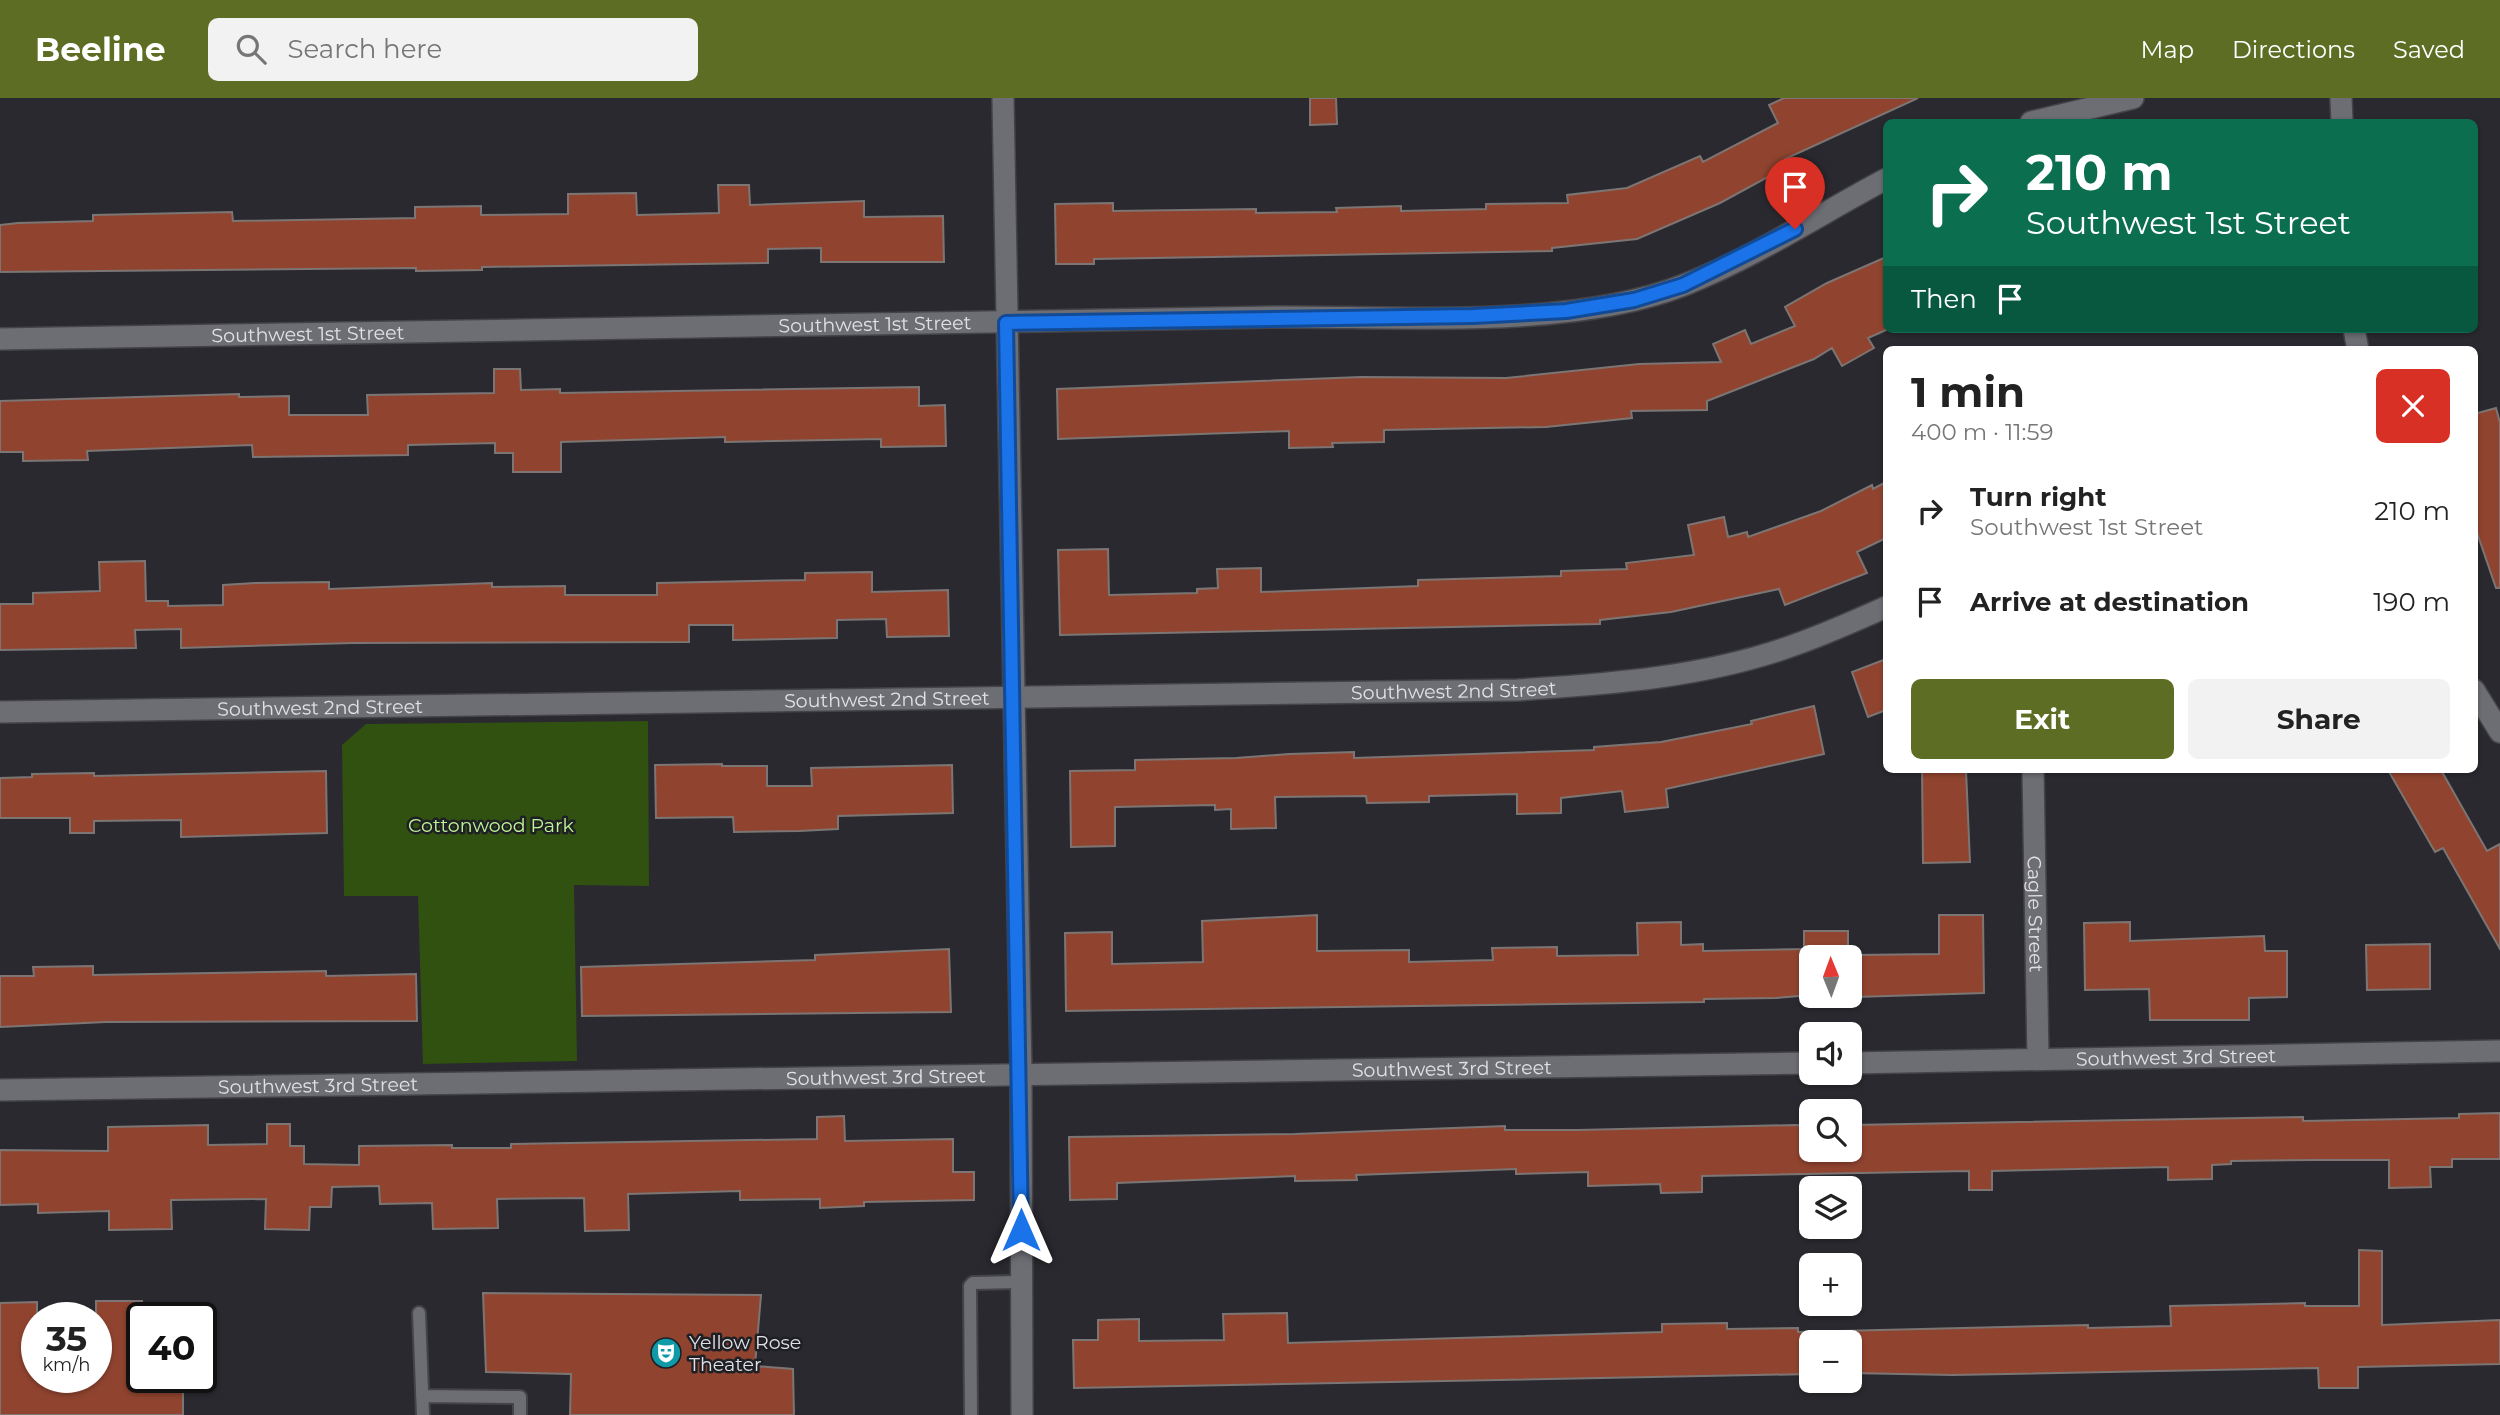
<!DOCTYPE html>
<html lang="en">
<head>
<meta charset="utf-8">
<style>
	body { margin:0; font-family:Montserrat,sans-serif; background:#f2f2f2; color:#222; height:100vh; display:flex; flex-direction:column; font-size:26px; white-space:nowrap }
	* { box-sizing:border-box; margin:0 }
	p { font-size:23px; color:#767676 }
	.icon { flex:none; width:38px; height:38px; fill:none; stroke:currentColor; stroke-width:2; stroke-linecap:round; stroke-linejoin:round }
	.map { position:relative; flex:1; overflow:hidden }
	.panel { position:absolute; left:1883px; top:248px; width:595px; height:427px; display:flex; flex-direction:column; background:#fff; border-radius:10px; box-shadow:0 2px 5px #0004 }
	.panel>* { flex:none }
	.banner { position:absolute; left:1883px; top:21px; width:595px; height:214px; border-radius:10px; box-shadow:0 2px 5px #0004; background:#0b6e4f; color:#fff; overflow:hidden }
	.needle { width:46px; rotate:359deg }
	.buttons { position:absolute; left:1799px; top:847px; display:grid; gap:14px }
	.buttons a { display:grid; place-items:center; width:63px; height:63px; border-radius:10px; background:#fff; box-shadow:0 2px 5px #0004; font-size:35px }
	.speed { position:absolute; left:21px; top:1204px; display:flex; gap:14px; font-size:35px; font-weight:700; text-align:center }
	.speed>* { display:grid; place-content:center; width:91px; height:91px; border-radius:50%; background:#fff; box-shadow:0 2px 5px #0004; line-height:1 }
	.speed small { font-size:18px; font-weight:400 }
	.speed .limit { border:4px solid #111; border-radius:10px; background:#fff; color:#111 }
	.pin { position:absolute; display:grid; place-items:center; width:60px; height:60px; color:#fff; margin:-72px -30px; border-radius:50% 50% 50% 0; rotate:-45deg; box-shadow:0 0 7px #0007 }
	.pin .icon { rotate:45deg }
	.me { position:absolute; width:77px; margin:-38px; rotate:0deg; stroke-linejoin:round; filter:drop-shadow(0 0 5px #0008) }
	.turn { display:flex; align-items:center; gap:24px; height:147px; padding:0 28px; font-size:32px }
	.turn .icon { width:91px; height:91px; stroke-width:2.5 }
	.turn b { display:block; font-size:49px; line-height:60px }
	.then { display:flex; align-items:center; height:66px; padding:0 28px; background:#0003; gap:14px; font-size:26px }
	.round { display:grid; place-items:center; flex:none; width:74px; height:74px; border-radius:10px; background:#f2f2f2 }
	.overview { display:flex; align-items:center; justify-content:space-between; height:119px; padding:0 28px }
	h1 { font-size:42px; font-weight:700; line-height:52px }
	.primary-button { display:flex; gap:14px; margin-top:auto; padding:14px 28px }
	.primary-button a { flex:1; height:80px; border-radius:10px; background:#5d6d23; color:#fff; font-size:28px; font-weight:700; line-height:80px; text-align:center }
	.primary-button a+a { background:#f2f2f2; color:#222 }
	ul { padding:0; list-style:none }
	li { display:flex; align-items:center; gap:21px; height:91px; padding:0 28px }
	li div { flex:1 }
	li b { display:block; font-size:26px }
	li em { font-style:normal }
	header { display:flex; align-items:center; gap:42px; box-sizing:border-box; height:98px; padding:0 35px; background:#5d6d23; color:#fff }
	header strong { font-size:33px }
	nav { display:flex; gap:38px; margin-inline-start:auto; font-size:24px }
	.search { width:490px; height:63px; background:#f2f2f2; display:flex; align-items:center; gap:18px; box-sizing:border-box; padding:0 24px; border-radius:10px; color:#767676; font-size:26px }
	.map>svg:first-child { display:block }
</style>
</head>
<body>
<header>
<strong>Beeline</strong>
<div class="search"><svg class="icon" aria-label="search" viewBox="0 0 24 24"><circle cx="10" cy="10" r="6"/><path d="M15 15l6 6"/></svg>Search here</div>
<nav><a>Map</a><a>Directions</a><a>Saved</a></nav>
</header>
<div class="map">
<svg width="2500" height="1317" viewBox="0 0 2500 1317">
	<rect width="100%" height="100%" fill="#29292f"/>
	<path fill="#315110" d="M648,623L649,788L574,787L577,963L423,966L418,798H344L342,647L366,626Z"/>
	<path fill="#90442f" stroke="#7c7573" stroke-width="2" d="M1310,0H1336L1337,26L1310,27Z
		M1784,0H1918L1785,61L1788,68L1720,105L1637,141L1552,150V153L1094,161V166H1056L1055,106L1113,105V113L1256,111V115L1337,114L1336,110L1401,108V113L1486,111V106L1568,105L1567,97L1627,90L1700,58L1703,64L1778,25L1769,7Z
		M718,87H749L750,107L864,103V119L943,118L944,164H821V150L768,151V165L482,169V172L416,173V170L0,174V127L18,125L93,123V117L232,114L233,123L415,120V109L481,108V117L568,116V96L636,95L637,117L719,115Z
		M1886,159V232L1868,240L1874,250L1842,268L1832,250L1814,261L1707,303V312L1631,313L1632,320L1546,329L1384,332V344L1332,345L1333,349L1289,350V333L1058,341L1057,291L1361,279L1506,280L1639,266L1721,264L1713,246L1745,232L1751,246L1795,228L1785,209L1827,185Z
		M494,271H520L521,292L560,291V295L919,289V308L945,307L946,348L881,349V341L725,344V339L561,344V374H513V355H495V345L408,347V357L253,359L252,347L87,353L88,362L23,363V354H0V303L239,296V299L289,298V317H368L367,297L494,295Z
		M2496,310L2500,325V490H2496L2474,426V316Z
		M1886,384V440L1857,454L1867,475L1785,507L1779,491L1671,514L1600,522V526L1060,537L1058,452L1108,451L1109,497L1197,495V491L1218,490L1217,471L1261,470V494L1418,488V482L1561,478V473L1627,471L1626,465L1694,457L1688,427L1724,419L1728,439L1747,434L1748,439L1821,413L1872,387L1873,391Z
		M145,463L146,503H168V508L223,507V487L255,485L329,484V491L492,485V489L565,488V497H657V485L805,482V475L872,474V494L948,492L949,538L887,539L886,521L837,522V540L733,542V527H689V544L352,545L181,550V531L135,532L136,550L0,552V506H33V495L100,493L99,464Z
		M1886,561V612L1868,619L1852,574Z
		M1814,608L1824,656L1666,691L1668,709L1625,714L1622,693L1561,700V715L1517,716V696L1429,698V704L1367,705L1366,698L1275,699L1276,730L1231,731V711L1215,712V707L1115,709V748L1071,749L1070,673L1135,672V662L1236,660L1289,656L1354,654V660L1594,652V649L1661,644L1752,626L1751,623Z
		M722,666V668H767V688H812L811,670L952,667L953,715L838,718V731L799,733L734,734L733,719L656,720L655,667Z
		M1922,672H1966L1970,764L1923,765Z
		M2388,672H2441L2487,753L2500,746V851L2443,750L2435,754Z
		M326,673L327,735L181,739V722L94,723V735H70V720H0V680L32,679V676L94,675V678Z
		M1317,817V853L1409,852V864L1493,862L1492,850L1557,849V858L1638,857L1637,825L1681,824V847L1703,846V853L1804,851V833H1848V859H1811V897L1776,900L1704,901V904L1066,913L1065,835L1112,834V866L1203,864L1202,823Z
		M1939,817H1983L1984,895L1856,899L1855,857L1939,856Z
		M2130,824V843L2264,838L2265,853H2287V899L2249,900V922H2150L2149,891L2085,892L2084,825Z
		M2430,846V891L2367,892L2366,847Z
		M949,851L951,914L582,918L581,869L815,862V857Z
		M93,868V877L326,873V878L416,876L417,923L106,924L0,929V878H34L33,869Z
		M2500,1015V1061H2452V1069H2430L2431,1089L2389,1090V1062H2314L2231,1063V1066L2212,1067V1081L2168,1082V1069L1992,1073V1092H1969V1073L1702,1078V1094L1661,1095L1660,1086L1588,1088V1074L1516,1076V1071L1356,1077L1357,1082L1295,1083V1078L1117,1085V1101L1070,1102L1069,1039L1295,1036L1505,1028V1032H1578L1796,1027L1811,1028V1052H1850V1027L2303,1019V1023L2459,1020V1016Z
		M844,1018L845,1043L953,1041V1074H974V1102L864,1104V1108L820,1110V1101L740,1102V1093L628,1096L629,1132L585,1133L584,1100L497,1101L498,1130L433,1131L432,1105L380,1106L379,1088L332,1089L331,1109H310L309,1132L265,1131L266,1101L171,1102L172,1131L109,1132V1113L38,1115V1106L0,1107V1052L108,1053V1029L208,1027V1047L267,1046V1026H290V1048H304V1066L359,1067V1048L452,1047V1050H511V1046L817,1041V1019Z
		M2359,1152L2382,1153V1227L2500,1222V1266L2358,1269V1290H2319L2318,1270L1953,1277L1850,1275V1244H1811V1276L1074,1290L1073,1242H1098V1222L1139,1221V1243L1224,1242L1223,1216L1287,1215L1288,1245L1662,1234V1226L1727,1225V1231L1798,1230V1234L2088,1227V1230L2171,1228L2170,1208L2305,1205V1208H2359Z
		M483,1195L761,1197L755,1268L793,1271L794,1317H570L571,1276L486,1274Z
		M96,1203H142V1279H183V1317H0V1205L37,1204V1279H96Z"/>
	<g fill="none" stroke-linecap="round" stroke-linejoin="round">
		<g stroke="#444448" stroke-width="16">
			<path id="service" d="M419,1215L423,1317
				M422,1298L520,1299V1317
				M971,1317L970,1188L973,1185L1022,1184"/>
		</g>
		<g stroke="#444448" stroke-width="24">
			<g id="minor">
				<path d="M2341,0L2342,24"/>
				<path d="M2031,24L2133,0"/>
				<path d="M2354,231L2358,252"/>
				<path id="s1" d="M0,241L1273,219C1396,218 1570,232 1684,187C1755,159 1820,116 1886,81"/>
				<path d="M2474,592L2500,634"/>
				<path id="s2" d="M0,614L1517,592C1611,586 1708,579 1797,546C1828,535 1857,522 1886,509"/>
				<path id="s3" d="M2033,672L2038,960"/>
				<path id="s4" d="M1850,965L2500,953"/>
				<path id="s5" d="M0,992L1811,965"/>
			</g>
		</g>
		<g stroke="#444448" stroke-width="24">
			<path id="tertiary" d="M1003,0L1021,975L1022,1317"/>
		</g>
		<use href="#service" stroke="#6d6e74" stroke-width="12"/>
		<use href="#minor" stroke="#6d6e74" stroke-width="21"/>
		<use href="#tertiary" stroke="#6d6e74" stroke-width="21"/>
	</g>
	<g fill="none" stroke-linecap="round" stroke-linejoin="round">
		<g stroke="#114b97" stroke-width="18">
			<path id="route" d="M1021,1132L1006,225L1473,218L1566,213L1634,202L1683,187L1795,131"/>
		</g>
		<use href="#route" stroke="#1a73e8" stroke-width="12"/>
	</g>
	<defs>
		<g id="theatre-disc" transform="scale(1.575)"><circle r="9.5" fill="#0f9aa8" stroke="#1f2025"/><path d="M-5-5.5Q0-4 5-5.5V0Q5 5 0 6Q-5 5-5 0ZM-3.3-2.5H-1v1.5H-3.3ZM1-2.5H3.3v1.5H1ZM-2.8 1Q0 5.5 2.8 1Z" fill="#fff"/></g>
	</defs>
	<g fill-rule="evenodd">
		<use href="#theatre-disc" x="666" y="1255"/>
	</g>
	<g text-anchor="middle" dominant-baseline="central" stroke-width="5" stroke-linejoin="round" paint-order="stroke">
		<g font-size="19" fill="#e1e1e5" stroke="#1f2025">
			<text stroke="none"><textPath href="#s1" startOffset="875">Southwest 1st Street</textPath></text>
			<text stroke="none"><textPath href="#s1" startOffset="308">Southwest 1st Street</textPath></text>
			<text stroke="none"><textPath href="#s2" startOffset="1454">Southwest 2nd Street</textPath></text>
			<text stroke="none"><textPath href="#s2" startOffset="887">Southwest 2nd Street</textPath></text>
			<text stroke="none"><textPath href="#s2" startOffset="320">Southwest 2nd Street</textPath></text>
			<text stroke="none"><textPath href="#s3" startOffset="144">Cagle Street</textPath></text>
			<text stroke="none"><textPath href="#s4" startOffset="326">Southwest 3rd Street</textPath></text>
			<text stroke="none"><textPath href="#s5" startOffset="1452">Southwest 3rd Street</textPath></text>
			<text stroke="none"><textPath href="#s5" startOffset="886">Southwest 3rd Street</textPath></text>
			<text stroke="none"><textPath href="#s5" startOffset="318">Southwest 3rd Street</textPath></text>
		</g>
		<g font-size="19" fill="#bef593" stroke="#1f2025">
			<text x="491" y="727">Cottonwood Park</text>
		</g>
		<g font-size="19" fill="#e1e1e5" stroke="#1f2025" text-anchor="start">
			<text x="689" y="1244">Yellow Rose<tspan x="689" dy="22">Theater</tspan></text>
		</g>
	</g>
</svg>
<div class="buttons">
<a><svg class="needle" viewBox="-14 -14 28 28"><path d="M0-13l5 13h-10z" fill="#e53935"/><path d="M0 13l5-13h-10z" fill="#767676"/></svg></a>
<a><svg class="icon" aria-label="sound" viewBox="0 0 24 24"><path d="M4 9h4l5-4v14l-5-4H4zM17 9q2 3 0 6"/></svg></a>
<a><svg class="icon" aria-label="search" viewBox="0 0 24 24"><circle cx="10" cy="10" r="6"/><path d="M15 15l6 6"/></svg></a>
<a><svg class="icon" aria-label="layers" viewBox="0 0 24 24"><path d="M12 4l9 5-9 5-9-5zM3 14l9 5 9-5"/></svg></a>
<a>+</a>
<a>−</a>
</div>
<div class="speed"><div>35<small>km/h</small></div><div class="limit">40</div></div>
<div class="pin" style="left:1795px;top:131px;background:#d93025"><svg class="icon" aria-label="arrive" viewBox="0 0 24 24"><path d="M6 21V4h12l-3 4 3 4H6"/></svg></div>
<svg class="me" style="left:1021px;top:1132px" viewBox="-20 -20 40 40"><path d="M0-17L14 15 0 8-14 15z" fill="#1a73e8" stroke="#fff" stroke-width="4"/></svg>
<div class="banner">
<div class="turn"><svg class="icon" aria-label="right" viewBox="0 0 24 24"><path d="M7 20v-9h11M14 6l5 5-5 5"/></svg><div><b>210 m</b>Southwest 1st Street</div></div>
<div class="then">Then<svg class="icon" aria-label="arrive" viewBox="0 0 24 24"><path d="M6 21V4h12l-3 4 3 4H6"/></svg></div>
</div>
<section class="panel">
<div class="overview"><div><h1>1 min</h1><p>400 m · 11:59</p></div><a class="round" style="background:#d93025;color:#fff"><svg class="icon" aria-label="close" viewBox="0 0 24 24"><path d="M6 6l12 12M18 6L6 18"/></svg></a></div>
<ul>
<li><svg class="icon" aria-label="right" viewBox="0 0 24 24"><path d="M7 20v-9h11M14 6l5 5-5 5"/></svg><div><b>Turn right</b><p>Southwest 1st Street</p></div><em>210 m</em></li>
<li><svg class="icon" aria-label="arrive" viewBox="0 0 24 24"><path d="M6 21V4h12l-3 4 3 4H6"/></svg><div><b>Arrive at destination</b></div><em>190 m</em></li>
</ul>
<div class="primary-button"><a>Exit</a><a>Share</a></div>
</section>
</div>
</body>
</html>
